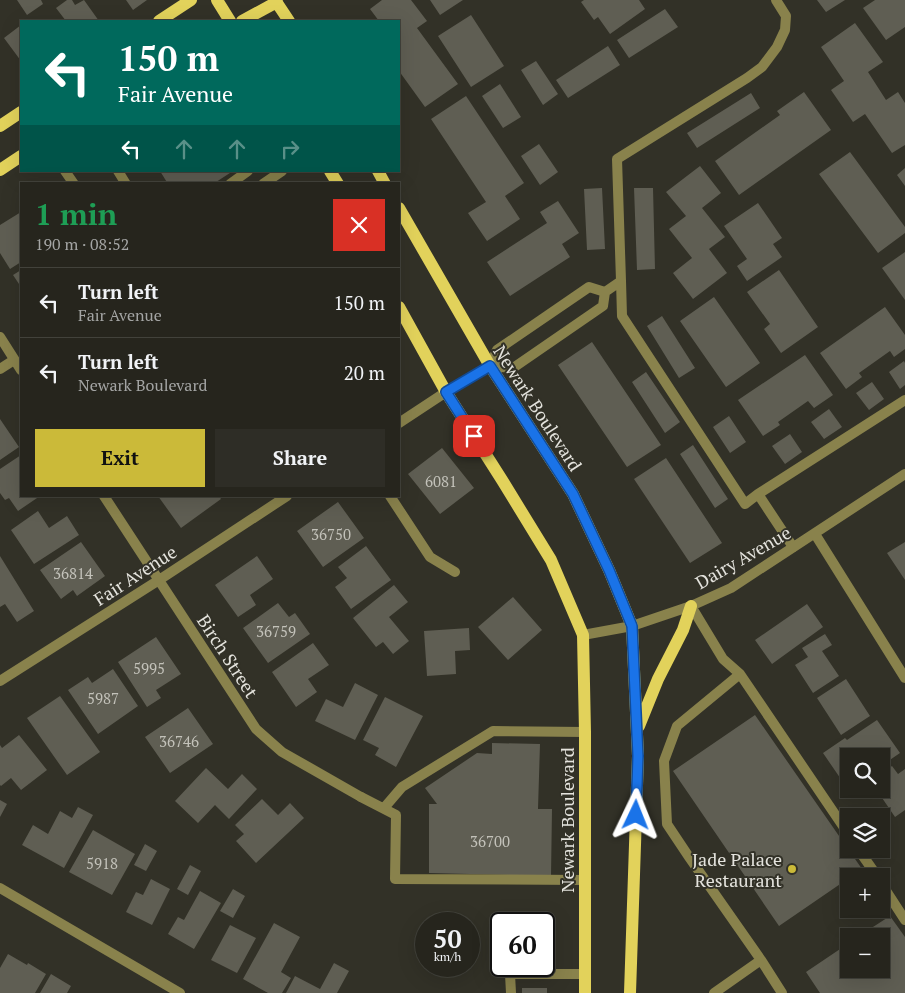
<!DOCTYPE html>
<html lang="en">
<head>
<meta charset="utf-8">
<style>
	body { margin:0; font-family:"PT Serif",serif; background:#2e2d26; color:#f1f3f6; height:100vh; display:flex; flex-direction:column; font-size:19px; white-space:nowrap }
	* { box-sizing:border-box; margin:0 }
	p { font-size:16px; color:#a4a5a4 }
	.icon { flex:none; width:28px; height:28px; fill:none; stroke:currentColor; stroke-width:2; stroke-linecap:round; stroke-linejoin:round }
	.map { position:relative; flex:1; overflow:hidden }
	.side { position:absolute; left:20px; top:182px; width:380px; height:315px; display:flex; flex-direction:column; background:#26251d; border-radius:0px; box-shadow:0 5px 20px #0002,0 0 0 1px #42423b }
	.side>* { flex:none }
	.guide { position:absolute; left:20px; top:20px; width:380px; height:152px; border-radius:0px; box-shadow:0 5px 20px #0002,0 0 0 1px #42423b; background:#00695c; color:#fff; overflow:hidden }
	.tools { position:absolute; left:840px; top:748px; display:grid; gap:10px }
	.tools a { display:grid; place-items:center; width:50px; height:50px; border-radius:0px; background:#26251d; box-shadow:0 5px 20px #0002,0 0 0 1px #42423b; font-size:25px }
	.speed { position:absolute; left:415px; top:912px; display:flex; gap:10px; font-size:25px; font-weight:700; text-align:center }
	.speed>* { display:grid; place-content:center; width:65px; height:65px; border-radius:50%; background:#26251d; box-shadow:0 5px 20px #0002,0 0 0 1px #42423b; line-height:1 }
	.speed small { font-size:12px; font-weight:400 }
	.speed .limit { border:2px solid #111; border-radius:8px; background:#fff; color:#111 }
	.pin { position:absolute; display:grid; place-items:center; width:42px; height:42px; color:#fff; margin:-21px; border-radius:10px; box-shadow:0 2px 8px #0006 }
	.me { position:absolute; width:55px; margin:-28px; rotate:2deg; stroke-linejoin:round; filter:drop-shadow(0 0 4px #0008) }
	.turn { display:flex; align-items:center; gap:18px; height:105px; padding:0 15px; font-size:22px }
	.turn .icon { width:65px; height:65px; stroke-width:2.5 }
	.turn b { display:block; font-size:35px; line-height:42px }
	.lanes { display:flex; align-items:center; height:48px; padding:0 15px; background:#0003; justify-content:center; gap:25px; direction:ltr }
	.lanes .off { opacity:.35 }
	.round { display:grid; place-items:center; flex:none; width:52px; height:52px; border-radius:0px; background:#2e2d26 }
	.summary { display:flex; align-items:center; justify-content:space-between; height:85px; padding:0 15px }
	h1 { font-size:30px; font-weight:700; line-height:38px; color:#1e9e55 }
	.action { display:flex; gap:10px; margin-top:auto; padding:10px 15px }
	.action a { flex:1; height:58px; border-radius:0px; background:#cbba39; color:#111; font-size:20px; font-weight:700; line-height:58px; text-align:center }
	.action a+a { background:#2e2d26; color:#f1f3f6 }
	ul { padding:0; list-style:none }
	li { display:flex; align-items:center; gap:15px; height:70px; padding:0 15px; border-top:1px solid #42423b }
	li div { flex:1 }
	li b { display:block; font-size:19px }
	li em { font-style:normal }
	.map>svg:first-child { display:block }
</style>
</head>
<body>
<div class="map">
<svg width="905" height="993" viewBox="0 0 905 993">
	<rect width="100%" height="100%" fill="#323127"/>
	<path fill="#5f5e53" d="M17,0H41L43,4L27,15Z
		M67,0H72L75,5L84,0L99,21H66L56,8Z
		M126,0H147L133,10Z
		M382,0H411L427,21L417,28L458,84L425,107L399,71V21H379L370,9Z
		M430,0H463L440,15Z
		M584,0H639L645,9L610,34L598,17L594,20L581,2Z
		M817,0H845L826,12Z
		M875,0H905V27L886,40L863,8Z
		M665,9L678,27L629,58L617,40Z
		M471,15L504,66L471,87L438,36Z
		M855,23L883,62L868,72L886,100L898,92L905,103V145L892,153L865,114L853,122L831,90L844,81L821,47Z
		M21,25V61L4,38Z
		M608,46L620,65L568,98L556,80Z
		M536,61L558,94L543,105L521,70Z
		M500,84L521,117L503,128L482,96Z
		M804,92L831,130L739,195L715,161L780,115L777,111Z
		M751,93L760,108L697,148L687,133Z
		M466,96L524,183L505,196L520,219L487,241L468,213L486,202L431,119Z
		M539,144L558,172L540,185L521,156Z
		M850,152L905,227V233L878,253L819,174Z
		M700,166L721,193L702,208L725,237L709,249L727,273L693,299L673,273L692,258L669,229L686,216L666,192Z
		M905,168V186L897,175Z
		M160,171H233L213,184H168Z
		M602,188L605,249L587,250L584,189Z
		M634,188H653L655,269L637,270Z
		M558,201L579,233L562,244L570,257L510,296L487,262L547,223L540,212Z
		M758,203L782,238L773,244L782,257L747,281L737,266L747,259L724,226Z
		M21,212V262L10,269L0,253V225Z
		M905,252V300L882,268Z
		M21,270V287L13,275Z
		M779,270L818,327L781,353L764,329L770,324L747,292Z
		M714,297L760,363L726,387L680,321Z
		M885,307L905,335V349L894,357L890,351L859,373L862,377L846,389L820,353Z
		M662,316L695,368L679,378L647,326Z
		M592,342L661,445L627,467L558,365Z
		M805,355L833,395L814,408L808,401L778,422L780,425L763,436L738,400Z
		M904,361L905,363V385L900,389L889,372Z
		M646,372L680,422L665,433L632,382Z
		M872,382L884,399L869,410L856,393Z
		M829,409L842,427L824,439L811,422Z
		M729,416L746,442L730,453L713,427Z
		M0,419L19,447L0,460Z
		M790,434L802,452L785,464L772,446Z
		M693,445L728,499L715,508L680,454Z
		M442,448L474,488L440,514L408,474Z
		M21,455V496H40L18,511L9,498L5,500L0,493V469Z
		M666,458L722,543L690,563L634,479Z
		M158,496H219L221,499L181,528Z
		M338,502L364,538L323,567L297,531Z
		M38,511L49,528L67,516L79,535L34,564L11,530Z
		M81,542L105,576L77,596L73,590L61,599L40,570Z
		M905,542V580L887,553Z
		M366,546L391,580L351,609L335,587L347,578L338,567Z
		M0,556L34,611L17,622L5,604L0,607Z
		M257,556L273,579L250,595L256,605L238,617L215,585Z
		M394,585L408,602L389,617L409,641L393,654L383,642L376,647L353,618Z
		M513,597L542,630L508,660L478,627Z
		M278,603L289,617L295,613L310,634L268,663L243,628Z
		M807,604L823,627L772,664L755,640Z
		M469,628L470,650L455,651L456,674L427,676L424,631Z
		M825,634L832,645L822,651L839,676L813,693L795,665L808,657L802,648Z
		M156,637L181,674L156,690L161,698L147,707L118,662Z
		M313,643L329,665L308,679L317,692L296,707L272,672Z
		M113,669L138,706L98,734L68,690L88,677L92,683Z
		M846,679L870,716L841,735L817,698Z
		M355,683L378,695L355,740L315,721L326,699L343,707Z
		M60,696L100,752L67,775L27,718Z
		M385,697L423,716L396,767L375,755L379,748L363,740Z
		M188,708L213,744L170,773L145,737Z
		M755,715L862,869L852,876H849V878L779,926L673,771Z
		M877,720L900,753L881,766V756H849V787L847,788L823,753L845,738L847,740Z
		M19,735L47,770L21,790L11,778L1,786L0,785V745L2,748Z
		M492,743L540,744L538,809H552L551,876L429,873V804H437L425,788L477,753L492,754Z
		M892,766L898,774L905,769V810L895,817L876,789H881V774Z
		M206,768L228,789L242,774L257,789L229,819L215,805L198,823L175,801Z
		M262,799L278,815L290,803L304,818L256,863L236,841L244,834L235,825Z
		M0,800L7,804L0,817Z
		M78,807L93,815L64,868L22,845L33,825L48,834L60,811L72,818Z
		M93,830L135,854L112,895L69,872Z
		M145,844L157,851L146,871L134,865Z
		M190,865L201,871L188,895L177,889Z
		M151,879L170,889L152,925L126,912L136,892L143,895Z
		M233,889L245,896L233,918L220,911Z
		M200,891L221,903L194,949L168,934L178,917L184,920Z
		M890,916L905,937V993H820L806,972L849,943V969H881V936H859Z
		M274,923L300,937L281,972L291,978L282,993H268L243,979Z
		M230,925L256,938L237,973L211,960Z
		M8,954L27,965L28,963L46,974L35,993H0V968Z
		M334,963L349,971L337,993H286L295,976L320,989Z
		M51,974L71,986L67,993H40Z
		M522,988H547V993H522Z"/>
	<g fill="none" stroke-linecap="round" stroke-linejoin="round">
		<path stroke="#89824c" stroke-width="10" d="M65,171L74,184
			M118,171L126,184
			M230,184L248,171
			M263,184L282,171
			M621,281L622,316L745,504L758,494L793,547
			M589,287L605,292L603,306L513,368L490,366L497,350Z
			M605,292L621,281L617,159L747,78L762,67L777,47L785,30L786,16L776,0
			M758,494L905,400
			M691,606L723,659L740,674L849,835
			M740,674L677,726L664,761L667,824L689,857L761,960L782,993
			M361,797L396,815L395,879L584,880
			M384,808L402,787L493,731L585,732
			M858,849L877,876
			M881,883L905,920
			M511,993L510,974H585
			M714,993L761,960"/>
		<path stroke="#89824c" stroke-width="10" d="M0,337L21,370
			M0,369L14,360
			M399,423L446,392L490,366
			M104,496L256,729L282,752L361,797
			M390,496L430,557L455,572
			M815,534L905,678
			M583,635L632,626L691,606L731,588L905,474
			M0,681L159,580L287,496
			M0,888L180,993"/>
		<path stroke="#e2d25b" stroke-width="12" d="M217,0L230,21
			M275,0L289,21
			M159,21L191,0
			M242,21L277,2
			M0,126L21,112
			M0,170L21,156
			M330,171L338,184
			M378,171L385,184
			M399,208L490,366L573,494L609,570L632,626L638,756L630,993
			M399,307L446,392L502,480L551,560L583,635L585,732V993
			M639,726L658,679L683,630L691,606"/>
	</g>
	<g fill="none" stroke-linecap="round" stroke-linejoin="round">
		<g stroke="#114b97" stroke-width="12">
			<path id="route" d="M474,436L446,392L490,366L573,494L609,570L632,626L638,756L636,815"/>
		</g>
		<use href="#route" stroke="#1a73e8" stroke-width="9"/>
	</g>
	<circle fill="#cbba39" stroke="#323127" stroke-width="2" cx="792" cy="869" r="5"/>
	<g text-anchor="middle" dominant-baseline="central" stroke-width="4" stroke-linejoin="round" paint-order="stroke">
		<g font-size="15" fill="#c3c2ba">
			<text x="441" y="481">6081</text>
			<text x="331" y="534">36750</text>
			<text x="73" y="573">36814</text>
			<text x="276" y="631">36759</text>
			<text x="149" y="668">5995</text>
			<text x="103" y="698">5987</text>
			<text x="179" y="741">36746</text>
			<text x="490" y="841">36700</text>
			<text x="102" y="863">5918</text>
		</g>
		<g font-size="18" fill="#e4e3dd" stroke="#323127">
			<text transform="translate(538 408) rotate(57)">Newark Boulevard</text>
			<text transform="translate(743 557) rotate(-30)">Dairy Avenue</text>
			<text transform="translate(135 575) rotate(-33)">Fair Avenue</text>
			<text transform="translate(228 656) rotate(57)">Birch Street</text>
			<text transform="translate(567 820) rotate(-90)">Newark Boulevard</text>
		</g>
		<g font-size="18" fill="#e4e3dd" stroke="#323127" text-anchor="end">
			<text x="782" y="859">Jade Palace<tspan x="782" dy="21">Restaurant</tspan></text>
		</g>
	</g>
</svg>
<div class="tools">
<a><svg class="icon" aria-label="search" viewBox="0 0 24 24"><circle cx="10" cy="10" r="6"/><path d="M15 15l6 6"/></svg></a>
<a><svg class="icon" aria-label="layers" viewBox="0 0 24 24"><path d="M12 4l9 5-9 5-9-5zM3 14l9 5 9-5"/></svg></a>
<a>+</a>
<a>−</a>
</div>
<div class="speed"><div>50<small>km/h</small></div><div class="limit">60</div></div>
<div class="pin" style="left:474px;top:436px;background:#d93025"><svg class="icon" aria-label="arrive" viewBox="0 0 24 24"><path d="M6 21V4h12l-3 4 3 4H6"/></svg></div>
<svg class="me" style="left:636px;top:815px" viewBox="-20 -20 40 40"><path d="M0-17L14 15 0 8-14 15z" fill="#1a73e8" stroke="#fff" stroke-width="4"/></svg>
<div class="guide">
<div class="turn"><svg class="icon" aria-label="left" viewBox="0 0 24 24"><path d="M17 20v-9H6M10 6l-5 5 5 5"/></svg><div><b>150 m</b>Fair Avenue</div></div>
<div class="lanes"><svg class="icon" aria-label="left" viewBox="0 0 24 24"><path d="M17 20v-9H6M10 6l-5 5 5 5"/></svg><svg class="icon off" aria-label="ahead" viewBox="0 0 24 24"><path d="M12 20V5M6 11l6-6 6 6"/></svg><svg class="icon off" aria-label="ahead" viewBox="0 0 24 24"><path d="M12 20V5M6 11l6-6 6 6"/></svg><svg class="icon off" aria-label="right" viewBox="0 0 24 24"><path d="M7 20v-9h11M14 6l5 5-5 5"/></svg></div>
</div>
<section class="side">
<div class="summary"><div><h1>1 min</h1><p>190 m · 08:52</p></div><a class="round" style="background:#d93025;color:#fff"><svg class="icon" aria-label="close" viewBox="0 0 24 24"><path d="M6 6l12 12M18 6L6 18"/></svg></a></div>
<ul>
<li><svg class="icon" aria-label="left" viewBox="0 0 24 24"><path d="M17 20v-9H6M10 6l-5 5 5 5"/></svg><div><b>Turn left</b><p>Fair Avenue</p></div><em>150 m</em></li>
<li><svg class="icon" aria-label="left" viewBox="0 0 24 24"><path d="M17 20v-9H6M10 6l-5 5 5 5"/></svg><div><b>Turn left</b><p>Newark Boulevard</p></div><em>20 m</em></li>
</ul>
<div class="action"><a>Exit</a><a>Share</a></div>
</section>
</div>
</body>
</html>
